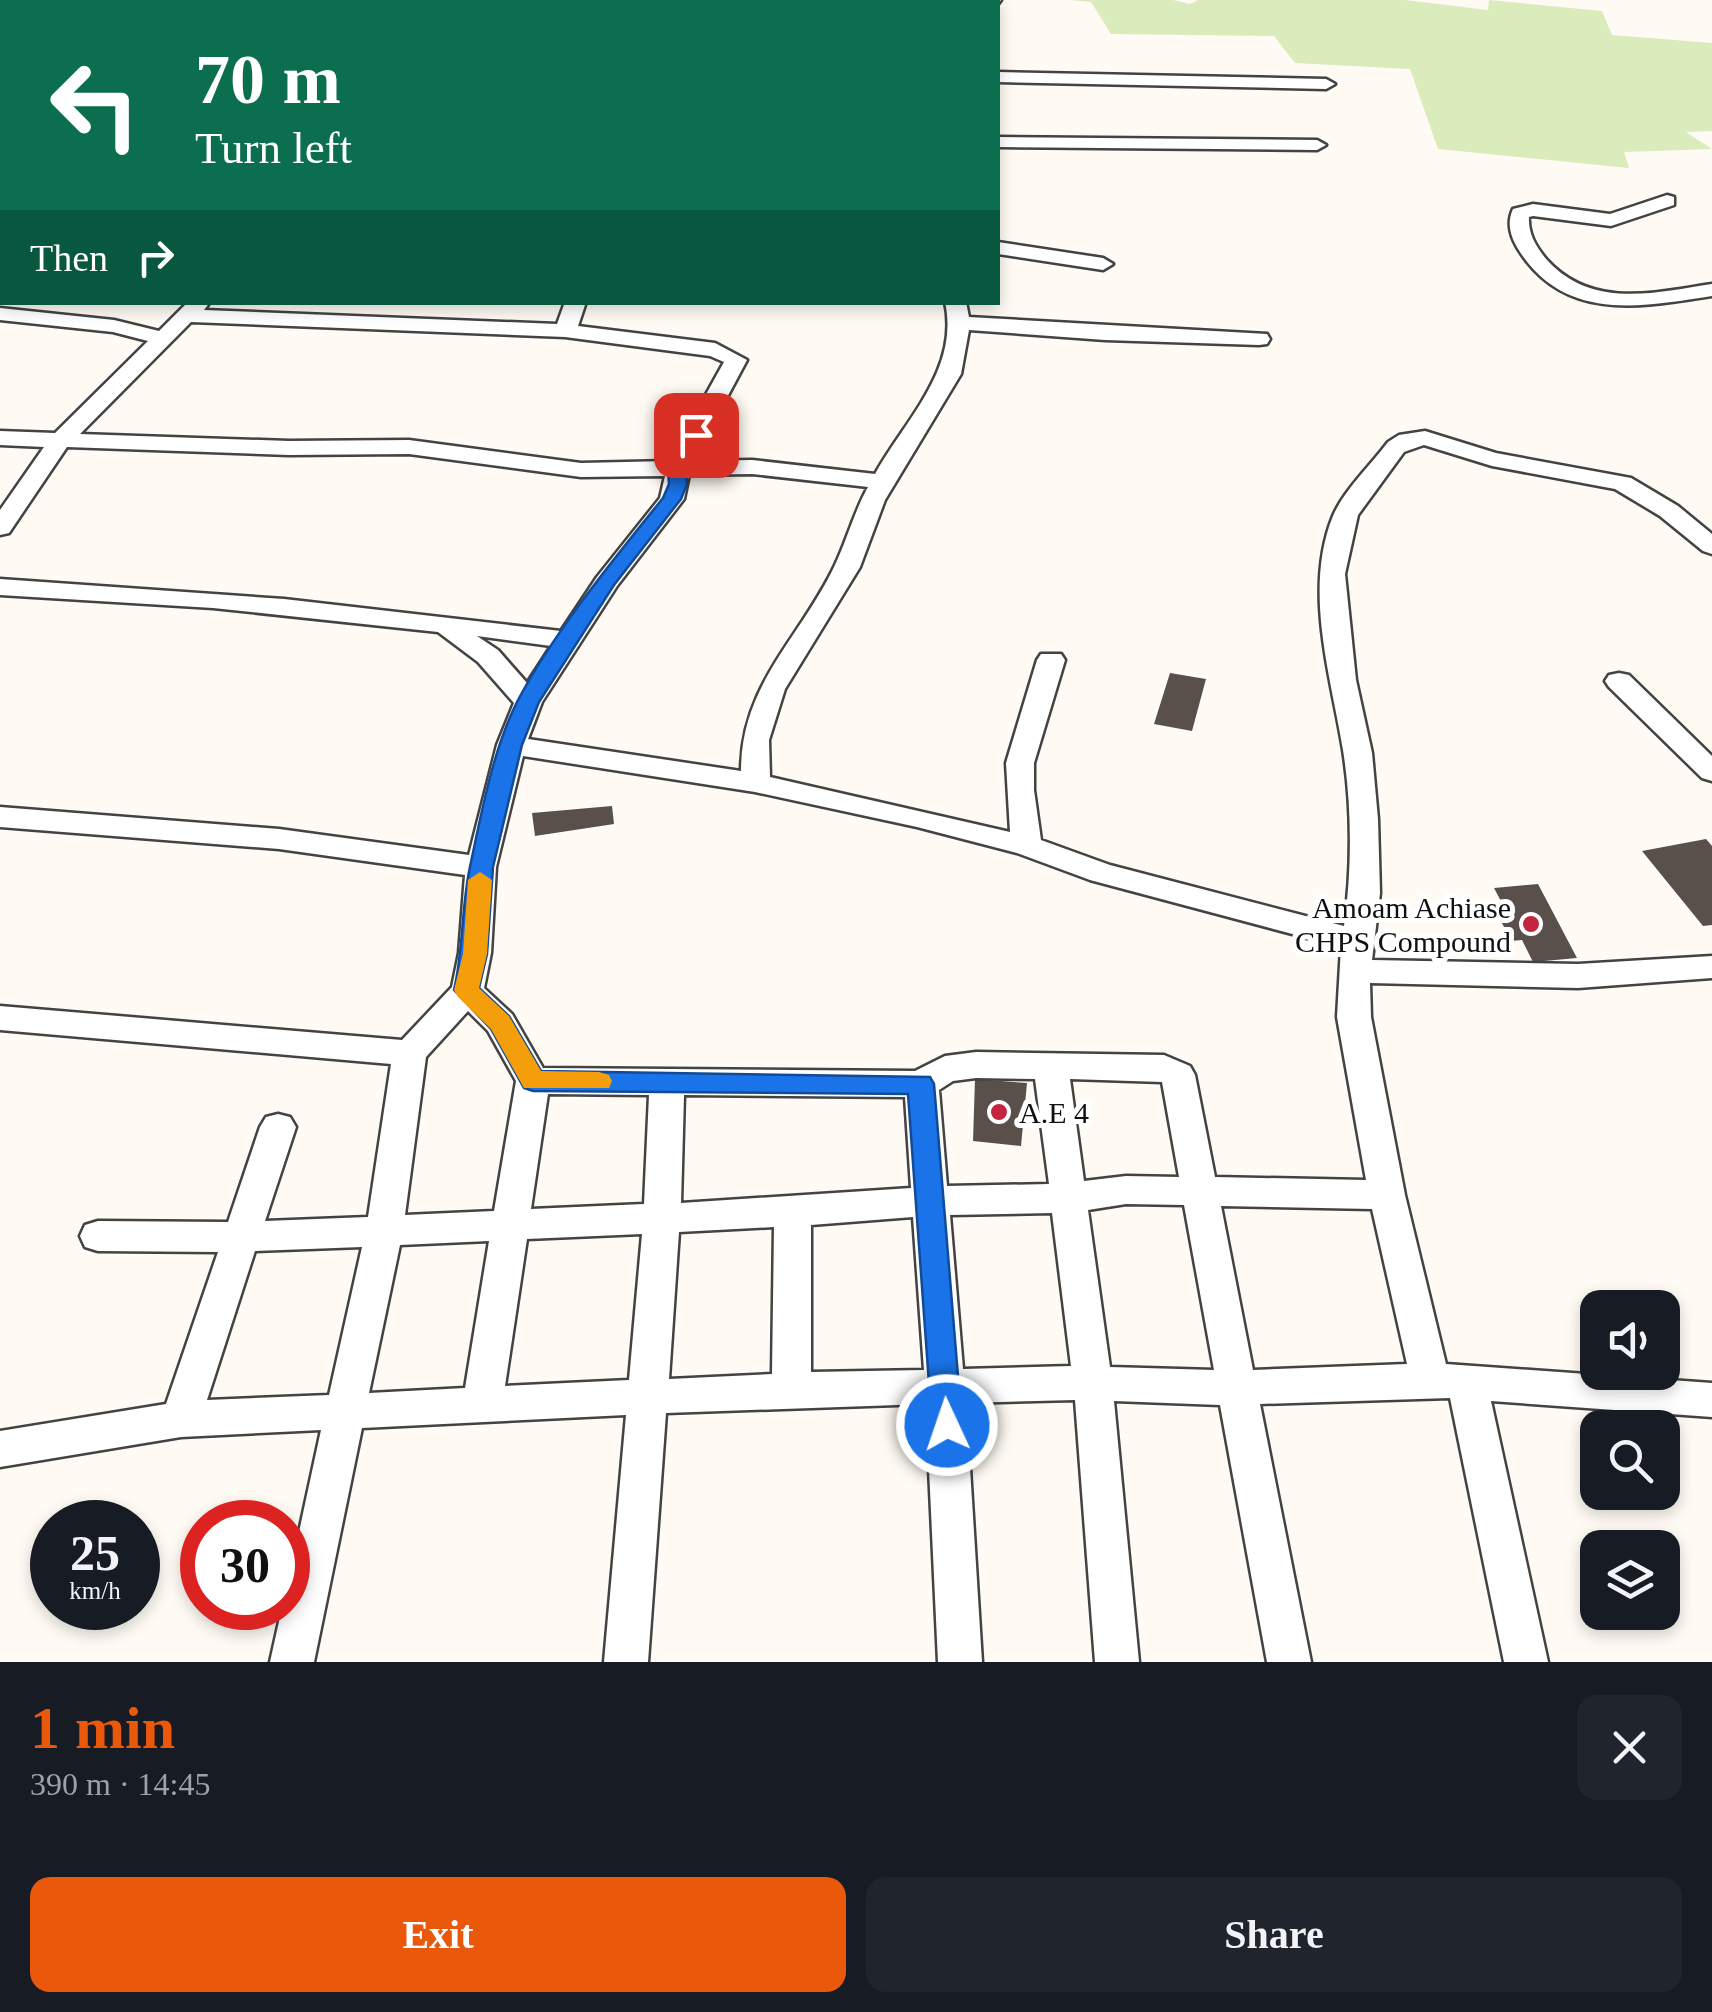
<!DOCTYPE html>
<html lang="en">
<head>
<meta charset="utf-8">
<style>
	body { margin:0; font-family:"Times New Roman",serif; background:#20242c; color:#f1f3f6; height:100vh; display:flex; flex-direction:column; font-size:38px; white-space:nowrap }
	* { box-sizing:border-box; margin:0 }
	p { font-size:32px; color:#9ea1a6 }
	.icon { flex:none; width:55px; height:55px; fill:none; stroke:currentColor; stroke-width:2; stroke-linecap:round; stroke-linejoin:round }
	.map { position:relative; height:1662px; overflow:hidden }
	.details { display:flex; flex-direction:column; background:#171b24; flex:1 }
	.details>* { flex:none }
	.banner { position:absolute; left:0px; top:0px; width:1000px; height:305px; box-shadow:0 5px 15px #0003; background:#0b6e4f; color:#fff; overflow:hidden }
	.controls { position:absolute; left:1580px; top:1290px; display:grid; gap:20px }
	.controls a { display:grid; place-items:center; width:100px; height:100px; border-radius:20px; background:#171b24; box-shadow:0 5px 15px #0003; font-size:50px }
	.speed { position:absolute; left:30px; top:1500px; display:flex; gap:20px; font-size:50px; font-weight:700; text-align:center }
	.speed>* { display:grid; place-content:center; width:130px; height:130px; border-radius:50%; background:#171b24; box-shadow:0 5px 15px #0003; line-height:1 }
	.speed small { font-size:25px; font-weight:400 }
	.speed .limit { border:15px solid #d22; background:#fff; color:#111 }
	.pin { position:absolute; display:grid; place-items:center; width:85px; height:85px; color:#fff; margin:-42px; border-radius:20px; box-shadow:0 5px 15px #0006 }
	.me { position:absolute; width:110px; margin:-55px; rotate:357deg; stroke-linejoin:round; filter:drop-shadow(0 0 8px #0008) }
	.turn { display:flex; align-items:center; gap:35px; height:210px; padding:0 30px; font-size:45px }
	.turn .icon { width:130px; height:130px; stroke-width:2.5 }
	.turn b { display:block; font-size:70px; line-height:85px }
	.then { display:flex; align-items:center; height:95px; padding:0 30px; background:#0003; gap:20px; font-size:38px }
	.round { display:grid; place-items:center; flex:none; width:105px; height:105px; border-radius:20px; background:#20242c }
	.head { display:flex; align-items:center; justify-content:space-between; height:170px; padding:0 30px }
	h1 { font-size:60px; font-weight:700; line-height:75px; color:#ea580c }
	.action { display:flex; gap:20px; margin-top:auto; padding:20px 30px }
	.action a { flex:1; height:115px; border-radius:20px; background:#ea580c; color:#fff; font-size:40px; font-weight:700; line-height:115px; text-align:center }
	.action a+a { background:#20242c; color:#f1f3f6 }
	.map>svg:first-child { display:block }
</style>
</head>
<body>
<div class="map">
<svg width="1712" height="1662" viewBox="0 0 1712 1662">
	<rect width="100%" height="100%" fill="#fffbf4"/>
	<path fill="#daebbc" d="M1071,0H1173L1190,4L1198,0H1405L1488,10L1489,0L1602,11L1612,35L1712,43V131L1686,132L1712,149L1624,152L1629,168L1438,149L1410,69L1295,63L1274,36L1111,34L1091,2Z"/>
	<path fill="#59504c" d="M1170,673L1206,679L1192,731L1154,724Z
		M612,806L614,824L535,836L532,813Z
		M1706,839L1712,846V925L1703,926L1642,851Z
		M1538,884L1577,958L1533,962L1522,940L1511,941L1494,907H1504L1494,888Z
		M975,1079L1027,1083L1021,1146L973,1141Z"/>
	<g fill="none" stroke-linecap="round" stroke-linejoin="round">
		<g stroke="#434343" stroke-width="5">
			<path id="street" d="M241,0H257V2H241Z
				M984,0H1001L998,4Z
				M998,72L1326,79L1335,84L1326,89L998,82Z
				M998,137L1317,140L1326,145L1317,150L998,147Z
				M1667,195L1674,197V205L1611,226L1533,216L1529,217C1528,234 1536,247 1547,260C1592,309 1653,293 1712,284V296C1641,307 1566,322 1520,252C1511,238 1506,224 1513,209L1533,204L1610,214Z
				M0,205H2V217H0Z
				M998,242L1103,258L1113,264L1103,270L998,254Z
				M188,302H210L204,310L557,324L565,302H586L578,326L715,343L747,360L693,461L752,460L875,474C905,420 960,369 945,302H966L969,317L1267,334L1270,339L1267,344L1259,345L1105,340L969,330L961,374L885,500L860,567L785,689L769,740L770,777L1010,832L1006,763L1037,660L1041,654H1061L1065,660L1034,763V790L1041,840L1110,865L1344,926C1352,870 1352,806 1343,750C1331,676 1303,590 1333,516C1344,490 1371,465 1388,442L1399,435L1425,431L1496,453L1631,478L1678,506L1712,534V554L1703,551L1660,516L1615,489L1492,466L1424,445L1404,452L1358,515L1345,574L1356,680L1372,753L1378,819L1380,893L1372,960L1578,964L1712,956V978L1578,988L1370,983L1371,1017L1405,1195L1446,1364L1712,1383V1417L1491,1401L1548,1662H1504L1450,1398L1260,1404L1311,1662H1267L1220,1405L1114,1401L1139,1662H1095L1075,1400L966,1403L982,1662H938L926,1404L666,1413L648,1662H604L626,1415L362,1428L314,1662H270L282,1608H288V1583L321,1430L181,1437L0,1467V1431L166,1404L218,1252L98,1251L85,1247L80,1236L85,1225L98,1221L228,1222L260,1127L266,1117L278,1114L290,1117L296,1127L265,1221L368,1217L391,1064L0,1030V1006L402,1040L452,987L459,953L465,875L279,849L0,827V807L279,829L469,855L497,745L514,703L478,662L438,632L213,608L0,595V579L284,599L561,631L597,577L660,498L665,476L581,477L409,454L289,455L67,447L9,533L0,535V510L44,447L0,445V431L55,433L148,341L113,332L0,320V308L114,320L159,331ZM191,322L565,337L710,356L724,362L669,461L581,463L409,440L289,441L80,434ZM752,474L868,487C854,512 847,540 835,565C800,639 741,684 741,771L528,739L542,702L617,586L684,499L689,475ZM477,636L551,646L527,683L498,650ZM523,756L755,792L917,827L1017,853L1090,880L1341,947L1337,1017L1366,1180L1215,1177L1195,1075L1190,1066L1164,1055L976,1052L945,1056L915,1071L543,1068L512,1014L484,988L491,953L496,867ZM468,1011L488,1031L516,1081L494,1211L405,1215L426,1057ZM976,1078L1035,1079L1049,1184L947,1186L939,1090L953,1081ZM1070,1079L1162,1082L1179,1177L1126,1176L1084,1181ZM548,1094L649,1095L644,1204L531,1209ZM684,1095L905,1097L911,1188L681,1203ZM1126,1204L1184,1205L1214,1370L1110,1367L1088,1210ZM1221,1206L1372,1209L1407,1364L1253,1370ZM1052,1213L1071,1366L963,1369L950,1215ZM913,1217L924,1370L811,1372V1225ZM774,1227L772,1374L669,1379L679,1232ZM642,1234L629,1380L505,1386L527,1239ZM489,1241L465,1388L369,1393L400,1245ZM362,1247L329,1395L207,1400L255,1251Z
				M1619,673L1629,675L1712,756V781L1702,778L1609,687L1605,681L1609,675Z"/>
		</g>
		<use href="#street" fill="#fff" fill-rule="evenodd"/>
	</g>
	<path fill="#1a73e8" stroke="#114b97" stroke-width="2.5" d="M696,430L705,435L686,469L687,484L681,499L614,585L539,702L522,745L493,867L487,954L479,988L509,1016L541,1071L930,1077L934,1084L962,1425L958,1434L947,1438L936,1434L932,1425L908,1094L533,1091L524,1088L491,1029L454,990C464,948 461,904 471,862C482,810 493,750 517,702C553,633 614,559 663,498L669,484L668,469L690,431Z"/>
	<path fill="#f59e0b" d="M480,872L492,880L487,954L479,988L509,1016L541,1071L599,1072L609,1075L612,1081L609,1088H524L491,1029L458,997L454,990L463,954L468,880Z"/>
	<g fill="#c4253e" stroke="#fff" stroke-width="4">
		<circle cx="1531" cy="924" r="10"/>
		<circle cx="999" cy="1112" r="10"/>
	</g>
	<g text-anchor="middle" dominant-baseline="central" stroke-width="10" stroke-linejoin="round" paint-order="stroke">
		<g font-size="30" fill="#101010" stroke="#fff" text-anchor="end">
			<text x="1511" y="907">Amoam Achiase<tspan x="1511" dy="34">CHPS Compound</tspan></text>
			<text x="1019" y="1112" text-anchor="start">A.E 4</text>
		</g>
	</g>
</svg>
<div class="controls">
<a><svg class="icon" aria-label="sound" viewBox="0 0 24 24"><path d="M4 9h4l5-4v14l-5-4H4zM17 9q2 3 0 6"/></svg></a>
<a><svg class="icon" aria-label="search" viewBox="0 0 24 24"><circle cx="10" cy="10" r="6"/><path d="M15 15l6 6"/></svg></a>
<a><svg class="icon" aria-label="layers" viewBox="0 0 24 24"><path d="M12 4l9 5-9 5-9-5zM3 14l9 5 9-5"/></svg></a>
</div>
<div class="speed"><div>25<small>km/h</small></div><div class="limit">30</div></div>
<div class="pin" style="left:696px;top:435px;background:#d93025"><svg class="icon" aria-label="arrive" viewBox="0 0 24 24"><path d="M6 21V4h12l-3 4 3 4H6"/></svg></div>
<svg class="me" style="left:947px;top:1425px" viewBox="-20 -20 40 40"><circle r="17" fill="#1a73e8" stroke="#fff" stroke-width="3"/><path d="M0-11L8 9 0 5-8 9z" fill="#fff"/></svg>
<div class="banner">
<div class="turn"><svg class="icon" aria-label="left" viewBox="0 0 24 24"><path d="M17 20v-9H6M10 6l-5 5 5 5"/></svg><div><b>70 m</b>Turn left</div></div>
<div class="then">Then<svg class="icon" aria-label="right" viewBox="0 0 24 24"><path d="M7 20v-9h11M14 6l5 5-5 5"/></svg></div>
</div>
</div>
<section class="details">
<div class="head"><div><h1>1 min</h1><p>390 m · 14:45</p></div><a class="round"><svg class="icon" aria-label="close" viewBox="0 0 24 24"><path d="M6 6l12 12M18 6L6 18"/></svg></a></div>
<div class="action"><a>Exit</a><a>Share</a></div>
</section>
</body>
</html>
